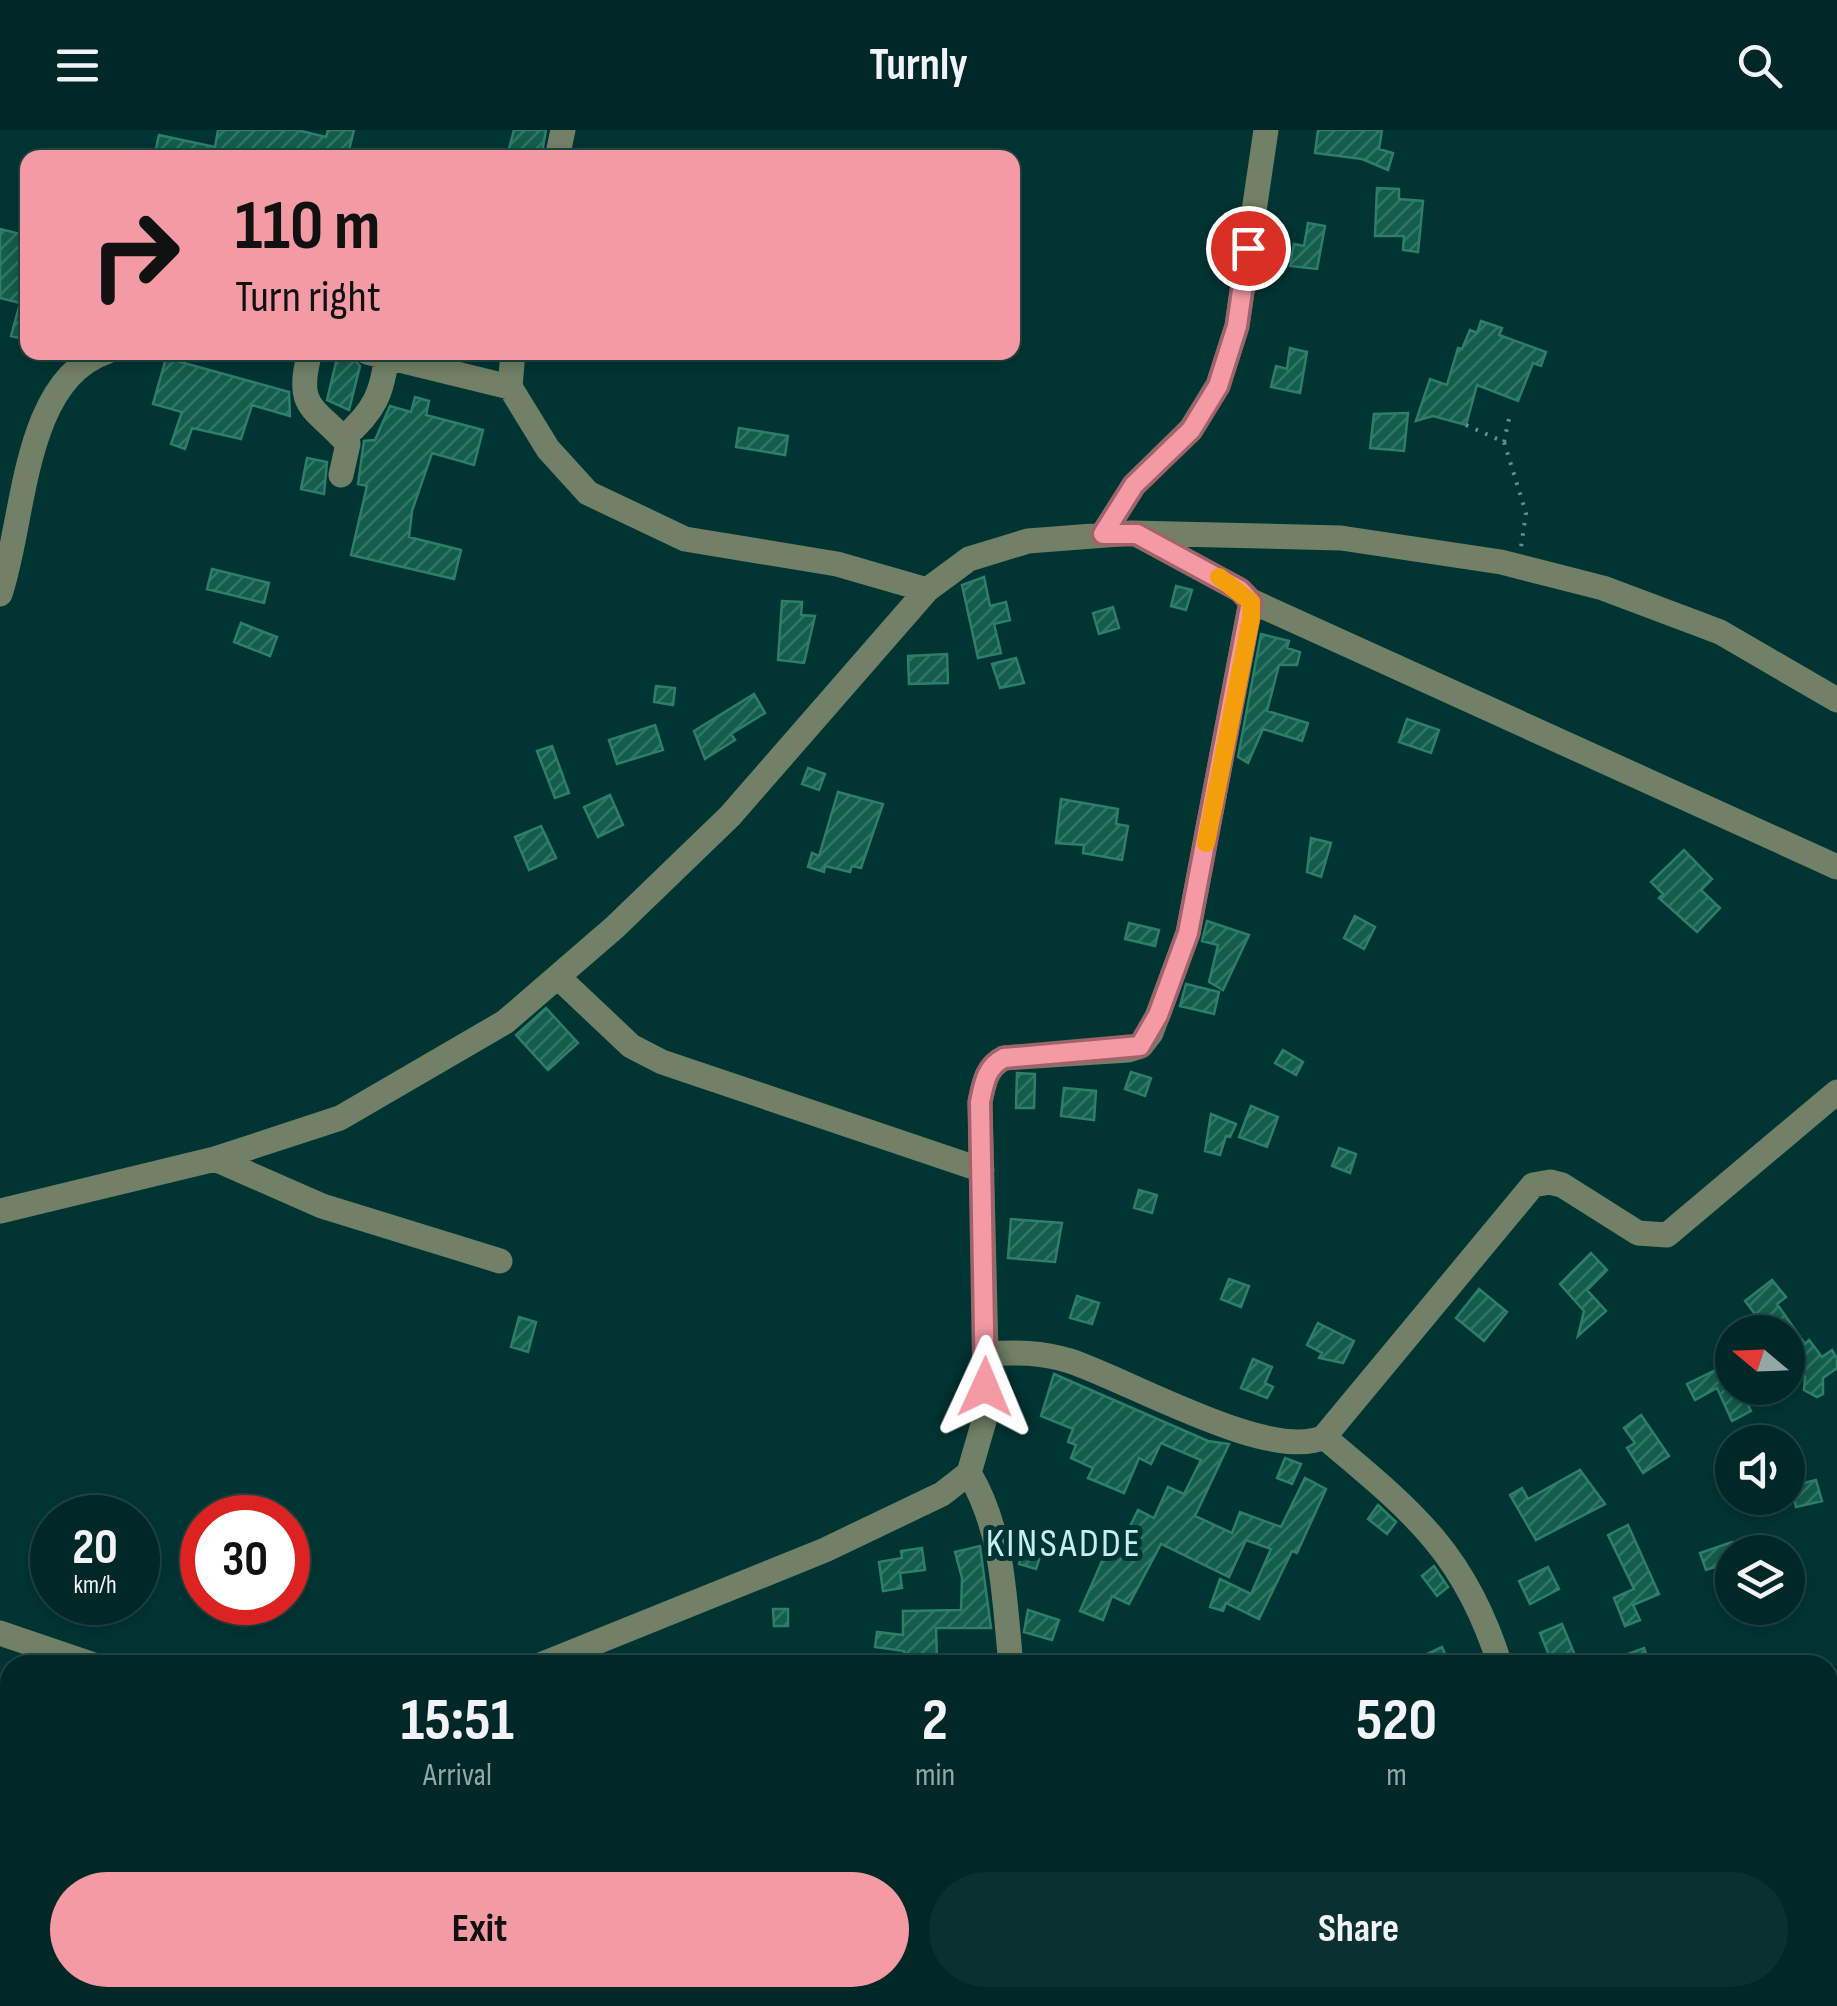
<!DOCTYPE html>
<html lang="en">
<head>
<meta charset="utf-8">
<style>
	body { margin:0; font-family:"Sofia Sans Condensed",sans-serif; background:#0a302f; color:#f1f3f6; height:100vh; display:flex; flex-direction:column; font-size:38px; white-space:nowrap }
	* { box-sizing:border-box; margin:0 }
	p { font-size:32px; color:#95a6a7 }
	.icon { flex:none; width:55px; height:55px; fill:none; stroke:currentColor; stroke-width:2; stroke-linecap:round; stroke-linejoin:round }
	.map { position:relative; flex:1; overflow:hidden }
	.panel { position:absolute; left:0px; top:1525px; width:1838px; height:352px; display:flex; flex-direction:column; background:#002827; border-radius:30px 30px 0 0; box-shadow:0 5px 15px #0003,0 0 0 2px #244 }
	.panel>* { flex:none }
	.hud { position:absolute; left:20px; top:20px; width:1000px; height:210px; border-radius:20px; box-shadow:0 5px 15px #0003,0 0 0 2px #244; background:#f49aa5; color:#111; overflow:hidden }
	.needle { width:65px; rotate:289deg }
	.buttons { position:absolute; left:1715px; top:1185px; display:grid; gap:20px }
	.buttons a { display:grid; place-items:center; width:90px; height:90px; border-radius:50%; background:#002827; box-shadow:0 5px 15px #0003,0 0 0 2px #244; font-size:50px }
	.speed { position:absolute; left:30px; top:1365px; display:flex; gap:20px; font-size:50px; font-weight:700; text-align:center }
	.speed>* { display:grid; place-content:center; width:130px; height:130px; border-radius:50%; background:#002827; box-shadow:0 5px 15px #0003,0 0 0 2px #244; line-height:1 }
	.speed small { font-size:25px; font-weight:400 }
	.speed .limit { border:15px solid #d22; background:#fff; color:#111 }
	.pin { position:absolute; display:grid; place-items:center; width:85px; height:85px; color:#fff; margin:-42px; border:5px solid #fff; border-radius:50%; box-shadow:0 2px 10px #0007 }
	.me { position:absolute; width:110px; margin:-55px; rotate:1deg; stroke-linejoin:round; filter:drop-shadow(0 0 8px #0008) }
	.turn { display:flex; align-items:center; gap:35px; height:210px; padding:0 50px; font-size:45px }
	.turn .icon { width:130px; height:130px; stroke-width:2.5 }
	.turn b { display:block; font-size:70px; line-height:85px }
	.eta { display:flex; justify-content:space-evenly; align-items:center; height:170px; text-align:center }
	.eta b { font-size:60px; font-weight:700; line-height:70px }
	.primary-button { display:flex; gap:20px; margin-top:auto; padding:20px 50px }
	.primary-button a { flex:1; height:115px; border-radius:60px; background:#f49aa5; color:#111; font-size:40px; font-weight:700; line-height:115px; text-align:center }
	.primary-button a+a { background:#0a302f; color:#f1f3f6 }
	header { display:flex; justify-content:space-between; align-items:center; height:130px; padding:0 50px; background:#002827; font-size:45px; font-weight:700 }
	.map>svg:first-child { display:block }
</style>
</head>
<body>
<header><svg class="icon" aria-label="menu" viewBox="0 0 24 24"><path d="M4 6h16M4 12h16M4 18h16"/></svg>Turnly<svg class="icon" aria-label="search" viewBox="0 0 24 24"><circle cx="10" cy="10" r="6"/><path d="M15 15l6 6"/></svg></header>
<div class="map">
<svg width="1837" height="1876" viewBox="0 0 1837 1876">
	<defs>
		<pattern id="building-hatch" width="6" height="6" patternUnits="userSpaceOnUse" patternTransform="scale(2.5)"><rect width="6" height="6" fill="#125d4b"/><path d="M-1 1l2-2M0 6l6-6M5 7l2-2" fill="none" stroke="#337565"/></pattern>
	</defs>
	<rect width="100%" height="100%" fill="#003534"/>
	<path fill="url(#building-hatch)" stroke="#2d7f69" stroke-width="2.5" d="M218,0H297L326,7L328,0H354L347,28H154L159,5L215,17Z
		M514,0H546L541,28L508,22Z
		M1318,0H1382L1379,19L1393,23L1388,40L1362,29L1315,23Z
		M1377,58L1399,59V69L1423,71L1418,122L1403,120L1404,106H1375Z
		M1308,93L1325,96L1317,139L1290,136L1294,114L1304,116Z
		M0,99L28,106V210L11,206L20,173L0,168Z
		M1481,191L1502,198L1499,205L1546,222L1541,236L1533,233L1518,271L1477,255L1466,295L1433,286L1416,291L1430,249L1447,255L1458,218L1462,219L1470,200L1477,203Z
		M1290,218L1307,222L1300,263L1271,257L1276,236L1287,239Z
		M338,224L352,227L360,236L349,280L327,270Z
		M166,228L289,262L290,286L252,275L241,309L192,298L185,319L171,314L182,282L153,274Z
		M415,267L429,271L426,285L483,300L474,335L432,323L412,381L409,407L461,420L454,449L351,425L367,356L358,354L364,311L375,310L390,276L411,282Z
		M1408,283L1404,321L1370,318L1374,284Z
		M739,298L788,306L785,325L736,317Z
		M307,328L327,332L324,364L301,359Z
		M212,439L269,453L264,473L207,459Z
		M984,447L990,476L1006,472L1010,490L994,494L1001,523L978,528L962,455Z
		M1176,456L1192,460L1186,480L1171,476Z
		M782,471L802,472L801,485L815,486L804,533L778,530Z
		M1113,477L1119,498L1099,504L1093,483Z
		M241,493L277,507L270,526L234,512Z
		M1261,504L1289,511L1287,518L1300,522L1297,535H1279L1267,581L1308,593L1302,611L1263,599L1248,633L1238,627Z
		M947,524L948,553L909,554L908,526Z
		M1016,528L1024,553L1000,558L992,534Z
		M656,556L675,558L673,575L654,572Z
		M754,564L765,583L731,604L735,610L705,629L694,601Z
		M1407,589L1439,600L1431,623L1399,612Z
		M655,595L663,620L617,634L609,610Z
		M552,616L569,663L555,668L537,621Z
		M808,638L825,644L819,660L802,654Z
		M838,662L883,674L861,738L852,736L850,742L825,736L824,742L808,737L812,723L819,726Z
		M610,665L623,695L598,707L584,677Z
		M1061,669L1118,679L1116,694L1128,696L1122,730L1083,723L1084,715L1056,713Z
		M541,696L556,728L529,740L515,707Z
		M1311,708L1331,713L1321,747L1307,742Z
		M1684,720L1712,749L1701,760L1720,778L1697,802L1659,768L1663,764L1651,752Z
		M1355,786L1375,797L1364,819L1344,808Z
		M1207,791L1249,805L1223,860L1209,852L1218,815L1202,811Z
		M1129,793L1159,800L1155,816L1125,809Z
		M1186,854L1219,862L1214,884L1180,876Z
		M546,878L578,913L548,940L516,905Z
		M1283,920L1303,932L1296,945L1275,933Z
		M1131,942L1151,948L1145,966L1125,959Z
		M1017,943L1035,944L1034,978H1016Z
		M1064,958L1096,961L1094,990L1061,986Z
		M1251,976L1278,987L1267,1017L1239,1007Z
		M1211,984L1236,994L1230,1007L1226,1006L1220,1025L1205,1021Z
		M1339,1018L1356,1024L1350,1043L1332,1036Z
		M1139,1060L1157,1065L1152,1083L1134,1078Z
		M1011,1089L1062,1093L1055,1132L1008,1128Z
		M1591,1123L1607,1140L1587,1160L1606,1181L1578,1206L1584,1181L1560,1154Z
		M1229,1149L1249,1156L1241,1177L1221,1169Z
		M1772,1150L1786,1167L1777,1174L1805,1214L1809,1210L1822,1227L1832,1220L1837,1228V1238L1823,1248V1264L1817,1267L1804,1260L1805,1247L1788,1224V1202H1769L1745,1171Z
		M1479,1159L1507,1182L1484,1211L1456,1188Z
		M1077,1166L1099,1173L1092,1194L1070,1188Z
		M519,1187L536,1192L528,1222L511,1217Z
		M1318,1193L1354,1211L1343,1233L1319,1228L1322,1223L1307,1215Z
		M1253,1229L1272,1237L1265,1253L1273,1257L1267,1268L1241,1258Z
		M1732,1232V1266L1742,1262L1751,1281L1732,1291L1717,1258L1695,1270L1687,1254Z
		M1054,1244L1208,1311L1229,1314L1195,1386L1232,1403L1240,1382L1281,1397L1305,1348L1326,1359L1297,1423L1292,1421L1259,1489L1226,1473L1223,1481L1210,1477L1220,1449L1251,1464L1271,1419L1246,1410L1229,1447L1161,1414L1129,1474L1112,1466L1103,1490L1080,1481L1110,1413L1120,1417L1138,1380L1154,1388L1168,1357L1184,1364L1201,1330L1161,1313L1151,1334L1139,1328L1124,1363L1088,1348L1093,1338L1071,1328L1076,1315L1068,1312L1073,1299L1041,1286Z
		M1641,1285L1669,1326L1643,1343L1627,1318L1635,1313L1624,1298Z
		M1285,1328L1301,1334L1292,1354L1277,1348Z
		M1580,1340L1605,1374L1536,1410L1510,1365L1522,1358L1528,1369Z
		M1816,1350L1822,1371L1796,1377L1791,1356Z
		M1378,1375L1396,1392L1387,1404L1368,1389Z
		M1628,1395L1659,1464L1633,1475L1640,1490L1625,1496L1614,1468L1634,1459L1608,1405Z
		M1732,1412V1462H1730L1721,1435L1706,1440L1700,1423Z
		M980,1416L991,1498H936L937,1529H904V1521L875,1517L877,1502L903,1505V1481L961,1480L962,1448L955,1422Z
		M922,1418L925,1440L900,1443L902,1458L883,1461L879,1432L902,1428L901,1421Z
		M1024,1418L1041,1424L1036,1439L1019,1434Z
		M1434,1436L1448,1457L1437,1466L1422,1446Z
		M1548,1437L1559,1459L1530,1474L1519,1451Z
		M773,1479H788V1496H774Z
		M1028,1480L1059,1490L1052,1510L1024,1502Z
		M1562,1494L1579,1535H1553L1540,1503Z
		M1442,1517L1450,1535H1404Z
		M1644,1518L1649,1532L1633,1535L1628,1524Z"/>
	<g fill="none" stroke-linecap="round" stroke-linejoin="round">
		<path stroke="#61908f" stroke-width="4" stroke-dasharray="2.5 8" stroke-linecap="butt" d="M1466,295L1504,312L1526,383L1521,417
			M1504,312L1510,284
			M1828,1826L1837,1837"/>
		<path stroke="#718066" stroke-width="25" d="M557,28L563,0
			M310,222C294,280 315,276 348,314L341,345
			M367,222L510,257
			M513,222L510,257L548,319L588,363L685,409L837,434L927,460
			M343,308C374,282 383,263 387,222
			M1103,404L1134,355L1191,299L1218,255L1237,196L1266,0
			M1138,405L1240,460L1251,471L1837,737
			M0,464C25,391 22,251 106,222
			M558,847L631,916L662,932L982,1040
			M215,1029L322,1076L500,1131
			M0,1081L215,1029L340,988L505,892L615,797L730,686L927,460L969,429L1028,411L1132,403L1341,408L1501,432L1603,458L1720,502L1837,570
			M986,1224C1016,1222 1041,1222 1070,1231C1128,1250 1271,1333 1324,1307L1533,1055L1550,1052L1562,1055L1638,1103L1667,1105L1837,962
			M1324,1307C1411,1380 1465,1422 1500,1535
			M969,1343C1004,1402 1004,1468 1011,1535
			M0,1503L94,1535
			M540,1535L825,1420L942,1364L969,1343L984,1291L986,1224L980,972C984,953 986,937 1004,928L1128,920L1141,916L1151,903L1188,803L1251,471
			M0,1713L10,1711
			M845,1868L850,1876
			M1449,1876L1452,1868"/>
	</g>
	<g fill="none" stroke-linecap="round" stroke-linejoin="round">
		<g stroke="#9f646b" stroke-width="25">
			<path id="route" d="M985,1257L980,972C984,953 986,937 1004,928L1140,916L1158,885L1188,803L1251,472L1240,460L1137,404H1103L1134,355L1191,300L1218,256L1237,196L1248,118"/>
		</g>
		<use href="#route" stroke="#f49aa5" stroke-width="18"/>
		<path stroke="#f59e0b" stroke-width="18" d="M1206,713L1251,488V472L1219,447"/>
	</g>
	<g text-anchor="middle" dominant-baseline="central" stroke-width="10" stroke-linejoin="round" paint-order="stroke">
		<g font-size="40" letter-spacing="2.5" fill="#c6efed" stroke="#003534">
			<text x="1064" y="1414">KINSADDE</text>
		</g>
	</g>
</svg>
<div class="buttons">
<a><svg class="needle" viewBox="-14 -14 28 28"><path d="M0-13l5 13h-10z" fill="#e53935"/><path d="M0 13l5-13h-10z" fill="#95a6a7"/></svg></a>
<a><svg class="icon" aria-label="sound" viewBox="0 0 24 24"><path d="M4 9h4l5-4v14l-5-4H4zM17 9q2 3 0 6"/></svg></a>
<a><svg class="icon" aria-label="layers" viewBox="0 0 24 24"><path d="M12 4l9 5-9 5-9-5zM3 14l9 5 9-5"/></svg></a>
</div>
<div class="speed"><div>20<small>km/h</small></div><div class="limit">30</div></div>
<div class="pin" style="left:1248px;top:118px;background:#d93025"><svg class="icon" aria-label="arrive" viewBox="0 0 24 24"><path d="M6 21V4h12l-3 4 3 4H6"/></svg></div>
<svg class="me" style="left:985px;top:1257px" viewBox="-20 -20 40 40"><path d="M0-17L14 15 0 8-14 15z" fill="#f49aa5" stroke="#fff" stroke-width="4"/></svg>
<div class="hud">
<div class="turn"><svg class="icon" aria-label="right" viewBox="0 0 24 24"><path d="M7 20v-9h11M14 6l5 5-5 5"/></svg><div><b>110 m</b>Turn right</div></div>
</div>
<section class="panel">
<div class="eta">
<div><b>15:51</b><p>Arrival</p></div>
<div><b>2</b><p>min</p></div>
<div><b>520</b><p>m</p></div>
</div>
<div class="primary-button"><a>Exit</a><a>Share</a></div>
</section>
</div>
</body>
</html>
